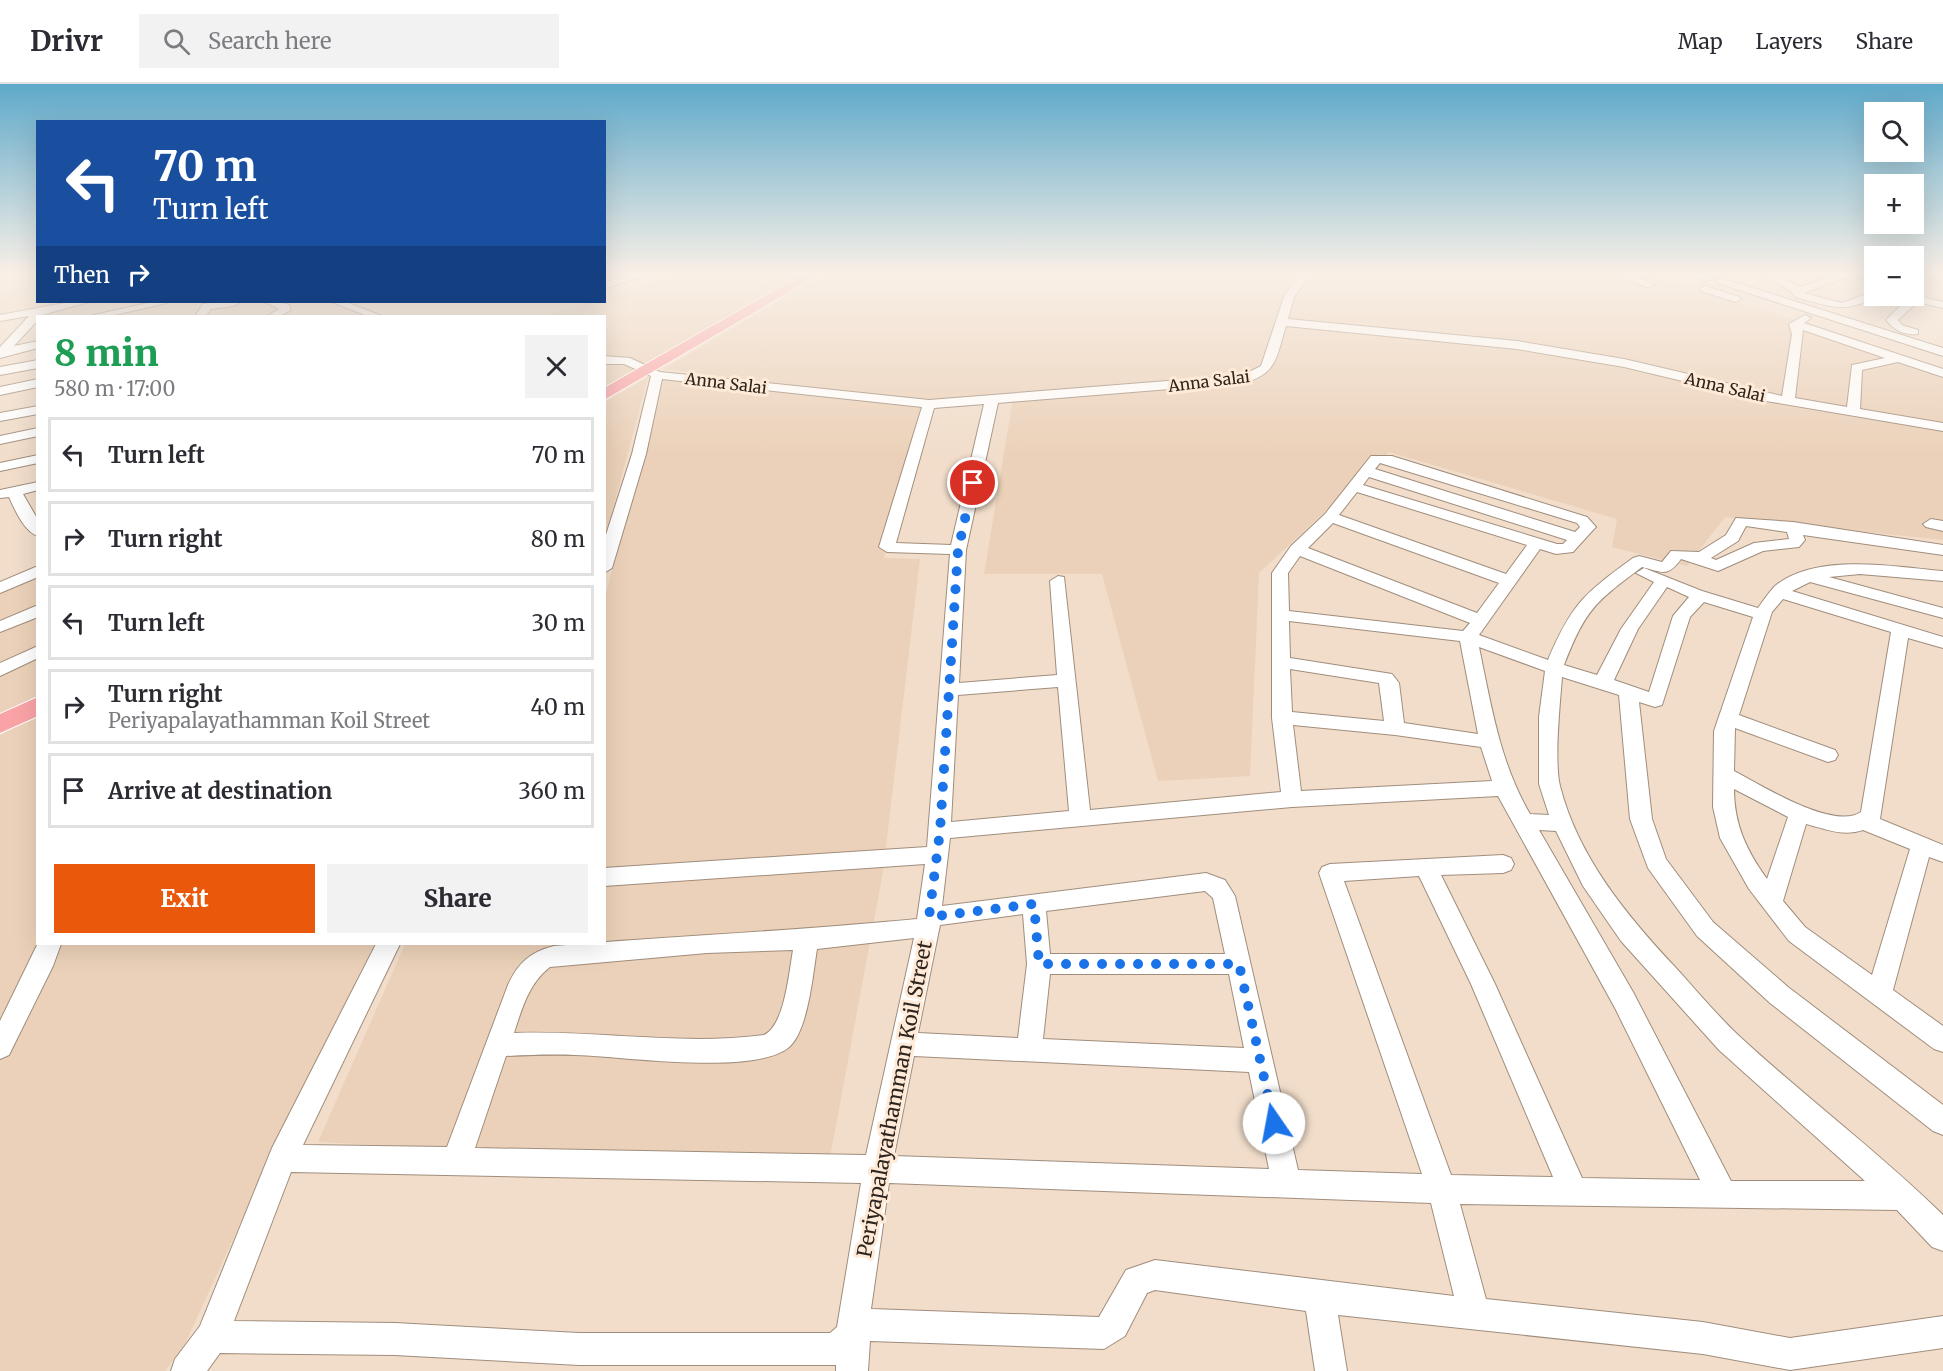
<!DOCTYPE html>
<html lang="en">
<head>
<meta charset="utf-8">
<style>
	body { margin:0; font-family:Merriweather,serif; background:#f2f2f3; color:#2b2b33; height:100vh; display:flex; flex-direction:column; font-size:22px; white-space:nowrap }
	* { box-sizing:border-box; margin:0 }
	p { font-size:20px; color:#7c7c81 }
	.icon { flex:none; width:33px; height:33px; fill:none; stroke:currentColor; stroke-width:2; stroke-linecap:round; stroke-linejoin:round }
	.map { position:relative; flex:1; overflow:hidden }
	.sheet { position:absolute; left:36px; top:231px; width:570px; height:630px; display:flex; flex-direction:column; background:#fff; border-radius:0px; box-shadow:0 6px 24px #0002 }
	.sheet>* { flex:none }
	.top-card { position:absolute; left:36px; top:36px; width:570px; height:183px; border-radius:0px; box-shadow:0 6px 24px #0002; background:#1a4fa0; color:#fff; overflow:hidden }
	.tools { position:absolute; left:1864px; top:18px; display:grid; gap:12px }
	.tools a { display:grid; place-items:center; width:60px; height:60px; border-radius:0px; background:#fff; box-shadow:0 6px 24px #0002; font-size:30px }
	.pin { position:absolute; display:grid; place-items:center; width:51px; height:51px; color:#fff; margin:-26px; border:3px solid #fff; border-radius:50%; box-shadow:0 2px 6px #0007 }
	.me { position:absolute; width:66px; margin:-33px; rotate:348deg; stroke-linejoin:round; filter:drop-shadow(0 0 4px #0008) }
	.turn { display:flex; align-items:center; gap:21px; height:126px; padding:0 18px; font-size:27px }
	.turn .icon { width:78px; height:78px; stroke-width:2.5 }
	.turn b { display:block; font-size:42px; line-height:51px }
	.then { display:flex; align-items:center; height:57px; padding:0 18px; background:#0003; gap:12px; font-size:22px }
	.round { display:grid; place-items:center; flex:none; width:63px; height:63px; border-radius:0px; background:#f2f2f3 }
	.head { display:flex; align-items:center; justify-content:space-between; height:102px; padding:0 18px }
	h1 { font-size:36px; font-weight:800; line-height:45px; color:#1e9e55 }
	.primary-button { display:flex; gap:12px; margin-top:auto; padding:12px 18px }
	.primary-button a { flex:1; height:69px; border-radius:0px; background:#ea580c; color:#fff; font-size:24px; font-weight:800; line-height:69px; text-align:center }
	.primary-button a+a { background:#f2f2f3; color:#2b2b33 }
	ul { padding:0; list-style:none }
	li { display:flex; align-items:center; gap:18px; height:75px; margin:0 12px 9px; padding:0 6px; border:3px solid #e1e1e2; border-radius:0px }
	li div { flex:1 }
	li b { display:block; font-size:22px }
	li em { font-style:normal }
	header { display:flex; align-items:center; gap:36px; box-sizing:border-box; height:84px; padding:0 30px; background:#fff; border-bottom:2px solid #e1e1e2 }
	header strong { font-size:28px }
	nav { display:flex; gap:33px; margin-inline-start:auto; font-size:21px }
	.search { width:420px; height:54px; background:#f2f2f3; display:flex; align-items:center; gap:15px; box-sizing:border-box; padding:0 21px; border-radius:0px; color:#7c7c81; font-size:22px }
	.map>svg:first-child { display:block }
</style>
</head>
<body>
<header>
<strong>Drivr</strong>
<div class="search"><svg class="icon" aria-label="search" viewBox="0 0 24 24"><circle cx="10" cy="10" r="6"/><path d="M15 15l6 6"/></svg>Search here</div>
<nav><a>Map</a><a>Layers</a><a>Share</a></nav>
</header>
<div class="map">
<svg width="1943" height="1287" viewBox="0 0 1943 1287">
	<rect width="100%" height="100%" fill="#f1ddca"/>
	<path fill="#ebd1b9" d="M0,190H37L38,218H51L35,225L0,232Z
		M678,190H805L605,309L604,232H542L590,218H604L605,213Z
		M824,190H1646L1712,209L1943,284V456L1725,433L1687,482L1612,463L1617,435L1389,368L1259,489L1250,692L1158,697L1102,490H984L1013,315H894L664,285Z
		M648,293L605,455V318Z
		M663,294L923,324L884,474L920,475L883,788L828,1084L318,1058L405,860H604L605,513Z
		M37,494V615L0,635V510Z
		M37,630L38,860H374L278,1057L185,1260L165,1287H0V651Z"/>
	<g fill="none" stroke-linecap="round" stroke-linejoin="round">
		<g stroke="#a08d7c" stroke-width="2">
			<path id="minor" d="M631,190H649L604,205V199Z
				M1299,190H1310L1294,213L1288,235L1517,257L1624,275L1782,312L1792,250L1789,240L1805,231L1811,234L1804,239L1943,285V293L1898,278L1862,286L1860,325L1943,339V347L1766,317L1624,283L1517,265L1286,242C1276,273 1278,290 1243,299L998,319L966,466L959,599L1057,591L1050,497L1058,492L1064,493L1090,726L1281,708L1272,634V489L1291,462L1325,430L1371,372H1392L1587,433L1596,443L1593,446L1573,468L1556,470L1540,465L1479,551L1548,576C1572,519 1585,509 1633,474L1639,472L1662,478L1671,467L1699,468L1726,451L1736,434L1793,438L1943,461V471L1803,451L1805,456L1799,463L1763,467L1718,487L1681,475C1667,494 1663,488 1642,483C1594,519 1586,525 1564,581L1597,591L1621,545L1654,498L1636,489L1644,484L1702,507L1758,524C1763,517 1769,508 1775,502C1817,468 1894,483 1943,487V497L1860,490L1829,493L1943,524V534L1810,498L1792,507L1943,553V564L1908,554L1880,735L1943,761V778L1929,773L1893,906L1943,942V968L1934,965L1789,857L1749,805L1720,754L1713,723L1714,647L1753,533L1704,518L1690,533L1662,621L1655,623L1639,618L1652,735L1666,775L1713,838L1788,903L1943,1021V1051L1933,1047L1770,919L1697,852L1648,784L1630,735L1619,611L1562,593C1560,620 1554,677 1560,702C1578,773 1627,832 1676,884C1696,906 1716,930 1738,951C1805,1013 1878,1067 1943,1131V1167L1932,1163L1897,1126L1460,1120L1486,1215L1703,1238L1790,1254L1943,1232V1264L1790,1286L1703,1270L1338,1231L1347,1287H1315L1306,1227L1155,1206L1147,1209L1125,1252L1104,1265L870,1257L868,1287H836V1281H579L395,1271L220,1269L207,1287H171L175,1275L200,1242L272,1064L376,860H400L303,1061L447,1063L508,901C518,879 530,868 554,862C673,852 796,847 917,835L925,780L604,802V784L927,763L950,470L887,468L879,463L922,323L662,295L646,370L612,484L604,489V457L632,370L651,292L624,280H604V272L630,274L660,288L929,316L1243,291L1261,282L1284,213ZM1803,246L1885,274L1852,281L1847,323L1795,314ZM984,320L951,461L896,459L934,324ZM1380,379L1577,439L1580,443L1575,448L1375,385ZM1369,393L1567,456L1563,460H1557L1363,401ZM1357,408L1527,461L1506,490L1339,431ZM1333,439L1499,499L1477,529L1308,464ZM1746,442L1787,448L1789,455L1754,459L1716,476L1711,474L1738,457ZM1300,472L1470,539L1463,547L1289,527L1288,489ZM1667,503L1689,513L1673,532L1649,608L1614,596L1638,545ZM1783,515L1891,548L1861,728C1834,747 1761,701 1734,687L1735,644L1828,678L1835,676L1838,671L1835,666L1739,631L1772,528ZM1289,537L1460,557L1478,650L1404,639L1399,599L1392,590L1290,574ZM1479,563L1545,587L1539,633V700L1549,731L1530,730C1500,679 1491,621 1479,563ZM1290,585L1379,599L1384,637L1292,628ZM1058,603L1069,727L951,738L958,611ZM1293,641L1395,651L1481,663L1492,697L1301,707ZM1734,705L1788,733L1767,795C1747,767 1734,741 1734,705ZM1498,712L1615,924L1700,1096L1582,1094L1495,900L1441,791L1503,789L1511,786L1514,780L1511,774L1503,771L1330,780L1322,783L1319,789L1422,1090L1298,1086L1235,812L1225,796L1206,789L942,822L950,754L1292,723ZM1806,740C1826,745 1843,753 1863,746L1910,765L1872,891L1805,843L1783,817ZM1539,746L1556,747L1583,802L1621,857L1719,966L1865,1097H1731L1633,908ZM1419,792L1471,900L1553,1093L1451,1091L1344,797ZM1205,807L1213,814L1225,870H1050L1046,827ZM1023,830L1027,880L1018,954L918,949L940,841ZM914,854L866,1071L475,1064L506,972C529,971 552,970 575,971C622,972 751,992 788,964C808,949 813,889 817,865ZM793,866C789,888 785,941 764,951C681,962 597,946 514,949C522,924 529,899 550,883L707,869ZM1050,890H1229L1244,964L1043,955ZM914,972L1249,988L1269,1085L894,1072ZM291,1088L861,1099L837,1243L830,1249H579L395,1239L234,1237ZM889,1099L1431,1119L1454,1212L1155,1176L1126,1186L1099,1233L871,1225Z
				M1617,190H1632L1655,201L1646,203Z
				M1685,190H1726L1706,197Z
				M1760,190H1774L1800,203L1838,190H1855L1804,209L1842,219L1875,207V212H1879C1842,230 1833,223 1795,213L1791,207Z
				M1861,190H1875V195L1862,192Z
				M1914,190H1919V191L1914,194Z
				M1721,194L1943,264V272L1717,199L1716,197Z
				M1705,202L1740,213L1741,215L1736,218L1701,207L1700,205Z
				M1915,211L1943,218V224L1917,218L1898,236L1902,241L1918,246V250C1905,252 1894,246 1886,236L1906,216L1897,212Z
				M70,218H89L38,232V236L14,262L38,257V264L0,274V263L29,232L0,237V231Z
				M153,218L167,219L110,232H89Z
				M218,218L239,219L234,222L211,225L206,232H195L203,220Z
				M265,218H279L289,221L291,226L280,232H267L279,225Z
				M332,218H346L382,232H367Z
				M38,276V284L0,291V283Z
				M38,295V303L0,311V303Z
				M38,322V330L0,337V329Z
				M38,344V352L0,360V352Z
				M38,371V379L0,387V379Z
				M38,398V406L23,410L38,436V452C24,448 14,424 9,413L0,414V406Z
				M1931,435L1943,437V447L1926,443L1923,440Z
				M38,482V493L0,509V498Z
				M38,521V533L0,548V537Z
				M38,562V574L0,592V579Z
				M38,859L61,860L53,882L9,971L0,975V937Z"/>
		</g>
		<g stroke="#fff" stroke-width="2">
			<path id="major" d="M803,190H820L604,316V304Z
				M38,613V632L0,649V630Z"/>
		</g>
		<use href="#minor" fill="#fff" fill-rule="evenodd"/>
		<use href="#major" fill="#faa3a7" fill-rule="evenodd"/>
	</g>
	<linearGradient id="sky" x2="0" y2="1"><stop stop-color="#5fa9ca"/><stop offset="0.51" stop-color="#f9f0e7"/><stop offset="1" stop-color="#f9f0e7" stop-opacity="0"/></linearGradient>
	<rect width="1943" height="371" fill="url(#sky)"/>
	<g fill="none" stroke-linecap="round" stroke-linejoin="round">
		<path stroke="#1a73e8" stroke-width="10" stroke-dasharray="0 18" d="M973,399L958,466L940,747L929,833L1034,820L1039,880H1239L1274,1039"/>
	</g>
	<g text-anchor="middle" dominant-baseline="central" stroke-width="6" stroke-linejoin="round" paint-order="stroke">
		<g font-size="16" fill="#2c241d" stroke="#ffead7">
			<text transform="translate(1209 297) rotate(-7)">Anna Salai</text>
			<text transform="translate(726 299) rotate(7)">Anna Salai</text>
			<text transform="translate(1725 303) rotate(13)">Anna Salai</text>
		</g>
		<g font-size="20" fill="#2c241d" stroke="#ffead7">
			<text transform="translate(894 1015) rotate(-79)">Periyapalayathamman Koil Street</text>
		</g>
	</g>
</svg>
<div class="tools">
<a><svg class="icon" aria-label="search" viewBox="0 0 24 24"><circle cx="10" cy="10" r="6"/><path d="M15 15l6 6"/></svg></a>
<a>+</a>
<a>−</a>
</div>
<div class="pin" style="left:973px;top:399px;background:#d93025"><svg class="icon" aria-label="arrive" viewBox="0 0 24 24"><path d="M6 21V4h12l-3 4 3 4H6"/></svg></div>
<svg class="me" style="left:1274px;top:1039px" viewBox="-20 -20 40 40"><circle r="19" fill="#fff"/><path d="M0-13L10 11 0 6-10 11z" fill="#1a73e8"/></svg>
<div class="top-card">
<div class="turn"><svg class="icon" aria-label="left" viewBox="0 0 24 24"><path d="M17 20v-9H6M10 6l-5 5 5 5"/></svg><div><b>70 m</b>Turn left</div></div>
<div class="then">Then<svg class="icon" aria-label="right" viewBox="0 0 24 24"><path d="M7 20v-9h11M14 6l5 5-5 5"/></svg></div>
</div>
<section class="sheet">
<div class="head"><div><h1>8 min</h1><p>580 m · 17:00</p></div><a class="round"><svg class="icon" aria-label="close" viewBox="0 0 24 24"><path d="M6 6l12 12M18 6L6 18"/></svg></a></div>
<ul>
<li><svg class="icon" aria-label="left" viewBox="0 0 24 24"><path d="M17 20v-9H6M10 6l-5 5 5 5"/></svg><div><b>Turn left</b></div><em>70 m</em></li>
<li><svg class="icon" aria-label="right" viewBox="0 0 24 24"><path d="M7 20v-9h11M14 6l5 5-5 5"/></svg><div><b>Turn right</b></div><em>80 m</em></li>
<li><svg class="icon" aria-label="left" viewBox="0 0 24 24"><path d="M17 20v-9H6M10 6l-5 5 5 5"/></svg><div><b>Turn left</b></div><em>30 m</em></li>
<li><svg class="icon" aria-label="right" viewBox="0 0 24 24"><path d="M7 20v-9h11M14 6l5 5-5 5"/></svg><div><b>Turn right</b><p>Periyapalayathamman Koil Street</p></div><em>40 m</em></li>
<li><svg class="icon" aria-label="arrive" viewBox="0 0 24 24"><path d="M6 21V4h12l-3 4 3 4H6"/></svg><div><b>Arrive at destination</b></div><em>360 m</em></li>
</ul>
<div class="primary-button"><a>Exit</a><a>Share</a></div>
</section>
</div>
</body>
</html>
